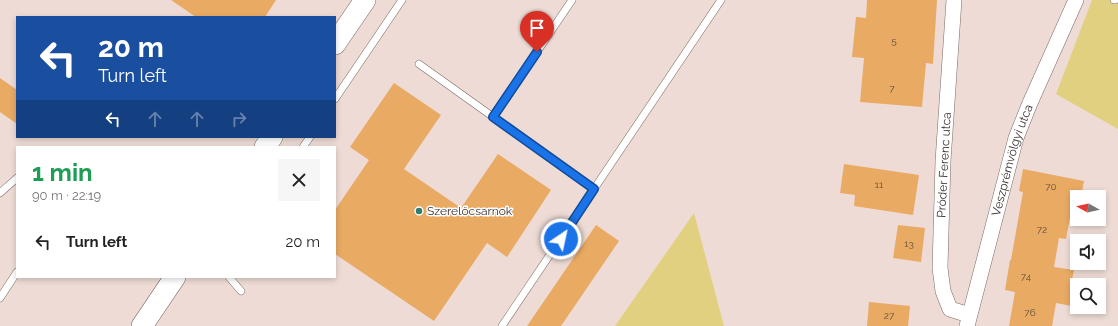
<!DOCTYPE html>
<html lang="en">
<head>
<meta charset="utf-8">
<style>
	body { margin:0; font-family:Raleway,sans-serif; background:#f6f6f6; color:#222; height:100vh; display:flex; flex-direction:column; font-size:15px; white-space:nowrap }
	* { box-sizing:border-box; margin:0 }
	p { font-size:13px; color:#767676 }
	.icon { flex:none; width:22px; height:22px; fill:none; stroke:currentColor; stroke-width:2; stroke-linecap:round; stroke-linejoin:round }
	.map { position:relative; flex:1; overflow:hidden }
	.sheet { position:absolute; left:16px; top:146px; width:320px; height:132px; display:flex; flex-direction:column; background:#fff; border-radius:0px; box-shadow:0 2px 6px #0003 }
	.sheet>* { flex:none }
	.banner { position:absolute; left:16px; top:16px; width:320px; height:122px; border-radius:0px; box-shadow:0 2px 6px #0003; background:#1a4fa0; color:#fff; overflow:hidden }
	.needle { width:26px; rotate:278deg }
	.fabs { position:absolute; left:1070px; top:190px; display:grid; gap:8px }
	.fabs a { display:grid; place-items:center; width:36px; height:36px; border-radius:0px; background:#fff; box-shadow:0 2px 6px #0003; font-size:20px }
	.pin { position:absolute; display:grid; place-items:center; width:34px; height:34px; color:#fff; margin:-41px -17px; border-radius:50% 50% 50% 0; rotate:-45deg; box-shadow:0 0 4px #0007 }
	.pin .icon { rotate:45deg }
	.me { position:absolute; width:44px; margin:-22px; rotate:34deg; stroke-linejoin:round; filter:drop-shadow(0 0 3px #0008) }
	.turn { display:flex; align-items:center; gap:14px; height:84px; padding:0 16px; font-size:18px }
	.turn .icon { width:52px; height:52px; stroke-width:2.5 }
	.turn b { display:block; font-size:28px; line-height:34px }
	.lanes { display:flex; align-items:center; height:38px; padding:0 16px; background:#0003; justify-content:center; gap:20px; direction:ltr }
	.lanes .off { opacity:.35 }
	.round { display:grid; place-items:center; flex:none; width:42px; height:42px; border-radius:0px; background:#f6f6f6 }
	.head { display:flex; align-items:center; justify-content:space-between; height:68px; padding:0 16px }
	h1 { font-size:24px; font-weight:700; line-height:30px; color:#1e9e55 }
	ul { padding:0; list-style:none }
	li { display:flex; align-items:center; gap:12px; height:56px; padding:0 16px }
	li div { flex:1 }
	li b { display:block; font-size:15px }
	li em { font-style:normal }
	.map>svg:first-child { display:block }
</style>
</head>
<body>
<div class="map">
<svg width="1118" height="326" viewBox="0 0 1118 326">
	<rect width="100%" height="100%" fill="#eedbd5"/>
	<path fill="#e1d080" d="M1092,0H1118V129L1056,94Z
		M694,213L724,326H615Z"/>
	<path fill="#e9aa63" d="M171,0H276L265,17H196Z
		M867,0H937L933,64L926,63L922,107L860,102L864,58L852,57L856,17L866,18Z
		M0,78L17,90V124L0,112Z
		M394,83L441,115L404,169L461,208L498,154L551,190L507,257L487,243L434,321L335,254V210L369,160L350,147Z
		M844,164L919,175L913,215L854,206L855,195L840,193Z
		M1023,169L1084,181L1081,197H1077V202L1073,201L1066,239L1059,238L1054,267L1074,270L1070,289L1077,290V307L1056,303L1052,326H1009L1015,292L1005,290L1010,260H1011L1023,192L1019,191Z
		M596,225L619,241L561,326H527Z
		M898,225L925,228L921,262L893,258Z
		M869,302L910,306L908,326H867Z"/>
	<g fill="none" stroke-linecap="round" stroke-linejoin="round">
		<g stroke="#7a6a64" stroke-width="8">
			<path id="lane" d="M1114,0H1115
				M419,64L594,189
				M335,99L402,0
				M493,117L572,0
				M303,147L310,137
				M0,193L17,178
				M229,277L241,291
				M0,298L17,272
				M502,326L721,0"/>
		</g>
		<g stroke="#7a6a64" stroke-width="16">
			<g id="street">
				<path d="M954,0L943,161L940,268L943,291L950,309L969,315"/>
				<path id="s1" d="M967,326L1016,138L1030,103L1076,0"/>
			</g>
		</g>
		<g stroke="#7a6a64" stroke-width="22">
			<path id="secondary" d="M335,44L365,0
				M265,147L272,137
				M142,326L175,277"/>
		</g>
		<use href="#lane" stroke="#fff" stroke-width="7"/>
		<use href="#street" stroke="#fff" stroke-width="15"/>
		<use href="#secondary" stroke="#fff" stroke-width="21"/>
	</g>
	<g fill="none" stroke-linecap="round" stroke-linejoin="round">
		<g stroke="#114b97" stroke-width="10">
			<path id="route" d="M537,52L493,117L594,189L561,239"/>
		</g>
		<use href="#route" stroke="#1a73e8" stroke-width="7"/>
	</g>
	<circle fill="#367b71" stroke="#fff" stroke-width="1.5" cx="419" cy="211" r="4"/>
	<g text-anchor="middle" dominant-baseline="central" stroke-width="3" stroke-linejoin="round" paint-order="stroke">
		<g font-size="10" fill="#644e3b">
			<text x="894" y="40">5</text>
			<text x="892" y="88">7</text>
			<text x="879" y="184">11</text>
			<text x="1051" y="186">70</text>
			<text x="1042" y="229">72</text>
			<text x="909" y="243">13</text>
			<text x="1026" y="276">74</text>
			<text x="1030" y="312">76</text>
			<text x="889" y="315">27</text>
		</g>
		<g font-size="12" fill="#37302e" stroke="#fff">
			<text stroke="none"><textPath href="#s1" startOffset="172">Veszprémvölgyi utca</textPath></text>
			<text transform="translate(944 165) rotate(-87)">Próder Ferenc utca</text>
		</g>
		<g font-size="12" fill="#37302e" stroke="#fff" text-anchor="start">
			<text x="427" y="211">Szerelőcsarnok</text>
		</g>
	</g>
</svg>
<div class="fabs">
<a><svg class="needle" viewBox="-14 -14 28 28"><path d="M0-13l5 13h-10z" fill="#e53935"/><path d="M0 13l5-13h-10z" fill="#767676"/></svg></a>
<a><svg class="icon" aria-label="sound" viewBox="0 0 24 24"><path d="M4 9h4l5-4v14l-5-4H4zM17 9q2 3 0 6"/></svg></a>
<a><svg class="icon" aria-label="search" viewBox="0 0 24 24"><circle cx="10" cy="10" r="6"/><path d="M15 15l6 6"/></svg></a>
</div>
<div class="pin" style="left:537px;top:52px;background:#d93025"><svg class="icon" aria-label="arrive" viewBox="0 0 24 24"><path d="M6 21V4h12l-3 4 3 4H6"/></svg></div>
<svg class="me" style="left:561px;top:239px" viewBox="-20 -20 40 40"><circle r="17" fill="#1a73e8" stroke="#fff" stroke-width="3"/><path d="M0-11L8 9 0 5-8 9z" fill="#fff"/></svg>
<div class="banner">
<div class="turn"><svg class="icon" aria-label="left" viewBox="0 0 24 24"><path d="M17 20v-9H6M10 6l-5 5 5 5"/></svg><div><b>20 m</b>Turn left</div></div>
<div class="lanes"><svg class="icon" aria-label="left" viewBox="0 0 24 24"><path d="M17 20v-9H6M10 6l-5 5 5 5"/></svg><svg class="icon off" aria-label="ahead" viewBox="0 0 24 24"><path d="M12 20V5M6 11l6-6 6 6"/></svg><svg class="icon off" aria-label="ahead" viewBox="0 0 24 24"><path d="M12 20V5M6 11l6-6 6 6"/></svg><svg class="icon off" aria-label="right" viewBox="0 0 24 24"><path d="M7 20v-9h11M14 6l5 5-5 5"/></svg></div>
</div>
<section class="sheet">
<div class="head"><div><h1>1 min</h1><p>90 m · 22:19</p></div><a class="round"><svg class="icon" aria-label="close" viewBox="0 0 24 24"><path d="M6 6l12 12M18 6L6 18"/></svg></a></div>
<ul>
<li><svg class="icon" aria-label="left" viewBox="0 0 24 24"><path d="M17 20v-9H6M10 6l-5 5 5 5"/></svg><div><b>Turn left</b></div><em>20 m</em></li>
</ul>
</section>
</div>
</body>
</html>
